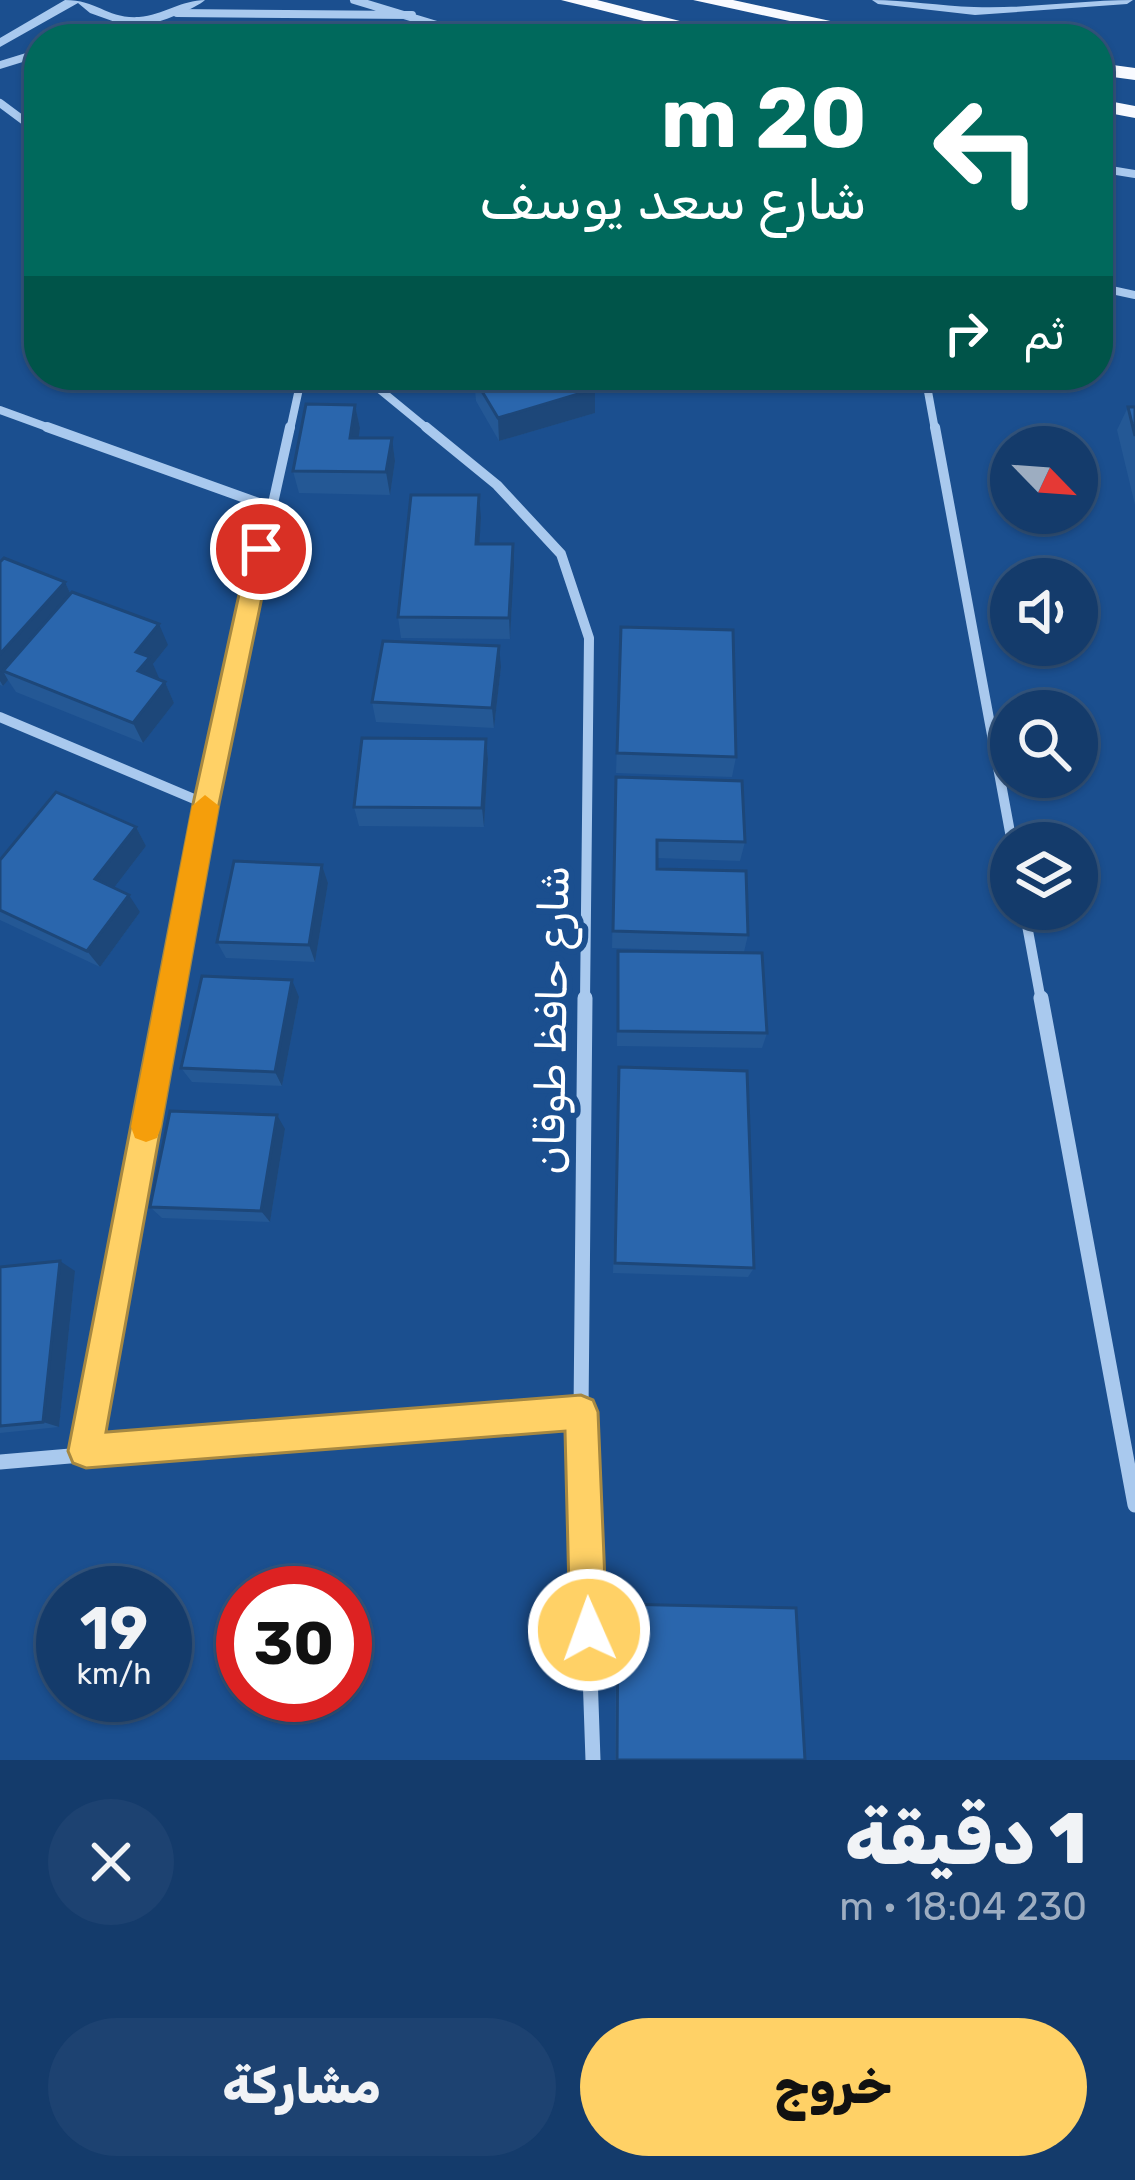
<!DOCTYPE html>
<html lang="ar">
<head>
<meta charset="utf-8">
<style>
	body { margin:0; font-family:Rubik,Vazirmatn,sans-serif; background:#1d4271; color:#f1f3f6; direction:rtl; height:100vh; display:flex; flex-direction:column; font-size:45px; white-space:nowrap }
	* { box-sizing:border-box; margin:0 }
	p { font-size:39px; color:#9dadc1 }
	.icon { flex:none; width:66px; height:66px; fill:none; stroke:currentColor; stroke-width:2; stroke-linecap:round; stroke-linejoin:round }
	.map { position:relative; height:1760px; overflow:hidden; direction:ltr }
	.panel { display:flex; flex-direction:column; background:#143b6b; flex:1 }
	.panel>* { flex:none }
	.top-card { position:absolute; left:24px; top:24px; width:1089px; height:366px; border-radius:48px; box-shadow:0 3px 9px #0004,0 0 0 3px #33557e; direction:rtl; background:#00695c; color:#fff; overflow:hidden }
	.needle { width:78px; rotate:115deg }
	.tools { position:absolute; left:990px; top:426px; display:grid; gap:24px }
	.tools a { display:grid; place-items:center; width:108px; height:108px; border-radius:50%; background:#143b6b; box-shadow:0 3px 9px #0004,0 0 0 3px #33557e; font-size:60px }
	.speed { position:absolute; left:36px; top:1566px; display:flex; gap:24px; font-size:60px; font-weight:700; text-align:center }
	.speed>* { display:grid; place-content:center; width:156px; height:156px; border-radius:50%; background:#143b6b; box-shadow:0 3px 9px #0004,0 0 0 3px #33557e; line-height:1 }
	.speed small { font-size:30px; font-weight:400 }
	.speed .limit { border:18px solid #d22; background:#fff; color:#111 }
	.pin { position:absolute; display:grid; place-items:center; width:102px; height:102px; color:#fff; margin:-51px; border:6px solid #fff; border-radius:50%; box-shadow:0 3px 12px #0007 }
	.me { position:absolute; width:132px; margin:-66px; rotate:358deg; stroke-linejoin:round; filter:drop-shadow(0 0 9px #0008) }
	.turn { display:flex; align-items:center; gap:42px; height:252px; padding:0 48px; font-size:54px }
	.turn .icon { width:156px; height:156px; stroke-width:2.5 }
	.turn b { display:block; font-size:84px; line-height:102px }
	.then { display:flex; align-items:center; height:114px; padding:0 48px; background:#0003; gap:24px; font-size:45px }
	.round { display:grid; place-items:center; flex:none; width:126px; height:126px; border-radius:63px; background:#1d4271 }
	.overview { display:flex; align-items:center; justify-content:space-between; height:204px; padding:0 48px }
	h1 { font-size:72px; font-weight:800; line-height:90px }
	.action { display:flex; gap:24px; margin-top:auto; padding:24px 48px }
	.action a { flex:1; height:138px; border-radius:72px; background:#ffd166; color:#111; font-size:48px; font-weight:800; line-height:138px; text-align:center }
	.action a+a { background:#1d4271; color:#f1f3f6 }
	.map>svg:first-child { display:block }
</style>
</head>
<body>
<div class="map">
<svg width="1135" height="1760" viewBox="0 0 1135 1760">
	<rect width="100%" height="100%" fill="#1b4f8f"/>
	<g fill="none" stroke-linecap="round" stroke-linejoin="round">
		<path stroke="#a9c9ee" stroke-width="8" d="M354,0L483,39
			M177,13L412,15
			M0,103L39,132
			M1098,168L1135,174
			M1098,287L1135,295
			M362,375L429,430
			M925,375L935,430
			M0,410L55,430
			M290,430L302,375"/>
		<path stroke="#a9c9ee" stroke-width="10" d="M47,427L270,507
			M426,427L497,485L561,554L589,638L585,1001
			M935,427L1012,843
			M0,717L206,804
			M1024,909L1041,1001
			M170,1001L206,804L290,427"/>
		<path stroke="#a9c9ee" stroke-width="15" d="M585,998L581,1412L593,1760
			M1041,998L1135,1505
			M86,1451L170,998
			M0,1462L581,1412"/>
		<path fill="#a9c9ee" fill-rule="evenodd" d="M65,0C98,0 107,19 139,17C163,15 182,0 205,0C184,18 105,39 77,39L118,23L90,13L78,3L0,47V38Z
			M872,0C906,0 940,6 974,7C1027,9 1080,0 1133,0L1127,4L975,15L878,4Z
			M39,49V57L0,69V61Z"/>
		<path fill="#f8faff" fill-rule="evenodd" d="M561,0H597L751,39H715Z
			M693,0H733L914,39H873Z
			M1098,63L1135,68V80L1098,75Z
			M1098,99L1135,106V118L1098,111Z"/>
	</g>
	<path fill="#245895" d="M474,378L595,389V413L499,441L476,401Z
		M355,405L360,428L358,438H392L395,461L390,495L299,493L293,471Z
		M1128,407H1135V505L1117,430Z
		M481,518L479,544L514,566L510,639L401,638L398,617Z
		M0,562L65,582L70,593L168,645L153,664L158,679L165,682L174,703L143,743L16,692L8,680L3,686L0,685Z
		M621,627L736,757L732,777L616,773Z
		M501,667L494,728L376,722L372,702Z
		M486,739L488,759L484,827L359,826L354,807Z
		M615,797L745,842L740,861L657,858V869L748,935L744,952L612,948Z
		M136,827L146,846L114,888L140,912L100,967L0,920V860Z
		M322,865L328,883L315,962L226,958L217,942Z
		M618,951L767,1033L762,1048L617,1046Z
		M299,997L282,1086L192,1082L181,1068Z
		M619,1067L754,1268L748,1277L613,1273Z
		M285,1129L270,1222L162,1218L150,1207Z
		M0,1267L75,1271L59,1427L0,1433Z
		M616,1604L796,1608L805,1760H615Z"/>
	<path fill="#1d4779" d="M595,389V413L499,441L498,418Z
		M355,405L360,428L355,461L350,438Z
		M392,438L395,461L390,495L386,472Z
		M479,495L481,518L478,566L476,544Z
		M513,544L514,566L510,639L509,618Z
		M65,582L75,604L3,671L8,680L3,686L0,681V654Z
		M159,624L168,645L153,664L159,678L148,692L138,671L136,652Z
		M499,646L501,667L494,728L492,708Z
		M165,682L174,703L143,743L133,723Z
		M486,739L488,759L484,827L482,808Z
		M136,827L146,846L107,897L95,879Z
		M322,865L328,883L315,962L309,945Z
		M129,895L140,912L100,967L87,951Z
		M292,980L299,997L282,1086L275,1072Z
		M277,1115L285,1129L270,1222L261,1211Z
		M60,1261L75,1271L59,1427L43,1422Z"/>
	<path fill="#2a66ad" stroke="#1d4779" stroke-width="3" d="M484,375H586L595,389L498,418L474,378Z
		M306,404L355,405L350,438H392L386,472L293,471Z
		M1128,407H1135V436Z
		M411,495H479L476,544H513L509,618L398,617Z
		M4,558L65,582L0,654V562Z
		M72,592L159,624L136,652L150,657L138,671L165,682L133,723L3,671Z
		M621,627L733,630L736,757L617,753Z
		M383,641L499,646L492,708L372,702Z
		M362,738L486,739L482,808L354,807Z
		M616,777L742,781L745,842L657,840V869L746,871L748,935L613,931Z
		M56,792L136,827L95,879L129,895L87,951L0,910V860Z
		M234,861L322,865L309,945L217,942Z
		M618,951L762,953L767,1033L618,1031Z
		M202,976L292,980L275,1072L181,1068Z
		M619,1067L747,1071L754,1268L615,1263Z
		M170,1111L277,1115L261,1211L150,1207Z
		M60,1261L43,1422L0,1426V1267Z
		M618,1604L796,1608L805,1760H617Z"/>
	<path fill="#ffd166" stroke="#a68842" stroke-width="3" d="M261,541L272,549L219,804L106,1432L581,1395L593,1400L598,1412L607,1630L602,1643L589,1648L576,1643L570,1630L565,1431L86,1468L73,1463L68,1451L193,804L249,549Z"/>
	<path fill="#f59e0b" d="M205,795L219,806L161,1127L157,1138L146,1142L135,1138L131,1127L192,806Z"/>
	<g text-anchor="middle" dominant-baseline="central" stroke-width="12" stroke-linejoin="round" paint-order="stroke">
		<g font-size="42" fill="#fff" stroke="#1b4f8f">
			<text transform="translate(552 1020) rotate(-89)">شارع حافظ طوقان</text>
		</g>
	</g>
</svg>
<div class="tools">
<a><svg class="needle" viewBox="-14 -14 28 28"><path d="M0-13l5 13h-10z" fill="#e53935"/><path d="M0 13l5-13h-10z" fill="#9dadc1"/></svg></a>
<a><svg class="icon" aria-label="sound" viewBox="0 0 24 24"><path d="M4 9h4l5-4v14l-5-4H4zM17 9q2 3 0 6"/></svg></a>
<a><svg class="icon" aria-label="search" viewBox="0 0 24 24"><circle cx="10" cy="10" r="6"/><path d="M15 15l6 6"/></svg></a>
<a><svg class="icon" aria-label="layers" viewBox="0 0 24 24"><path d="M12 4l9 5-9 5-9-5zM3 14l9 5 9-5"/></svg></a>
</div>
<div class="speed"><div>19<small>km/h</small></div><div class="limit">30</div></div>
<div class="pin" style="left:261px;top:549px;background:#d93025"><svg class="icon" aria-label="arrive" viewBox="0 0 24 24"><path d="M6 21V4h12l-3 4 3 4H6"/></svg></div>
<svg class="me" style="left:589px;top:1630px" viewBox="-20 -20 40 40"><circle r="17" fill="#ffd166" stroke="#fff" stroke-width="3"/><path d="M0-11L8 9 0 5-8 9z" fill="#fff"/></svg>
<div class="top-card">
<div class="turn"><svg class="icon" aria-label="left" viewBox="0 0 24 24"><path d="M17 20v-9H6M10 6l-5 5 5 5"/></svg><div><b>20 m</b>شارع سعد يوسف</div></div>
<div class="then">ثم<svg class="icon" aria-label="right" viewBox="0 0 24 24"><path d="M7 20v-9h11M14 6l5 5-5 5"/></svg></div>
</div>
</div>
<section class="panel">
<div class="overview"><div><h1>1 دقيقة</h1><p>230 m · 18:04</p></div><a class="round"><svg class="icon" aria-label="close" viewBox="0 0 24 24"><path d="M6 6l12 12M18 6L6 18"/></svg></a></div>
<div class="action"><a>خروج</a><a>مشاركة</a></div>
</section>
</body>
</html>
